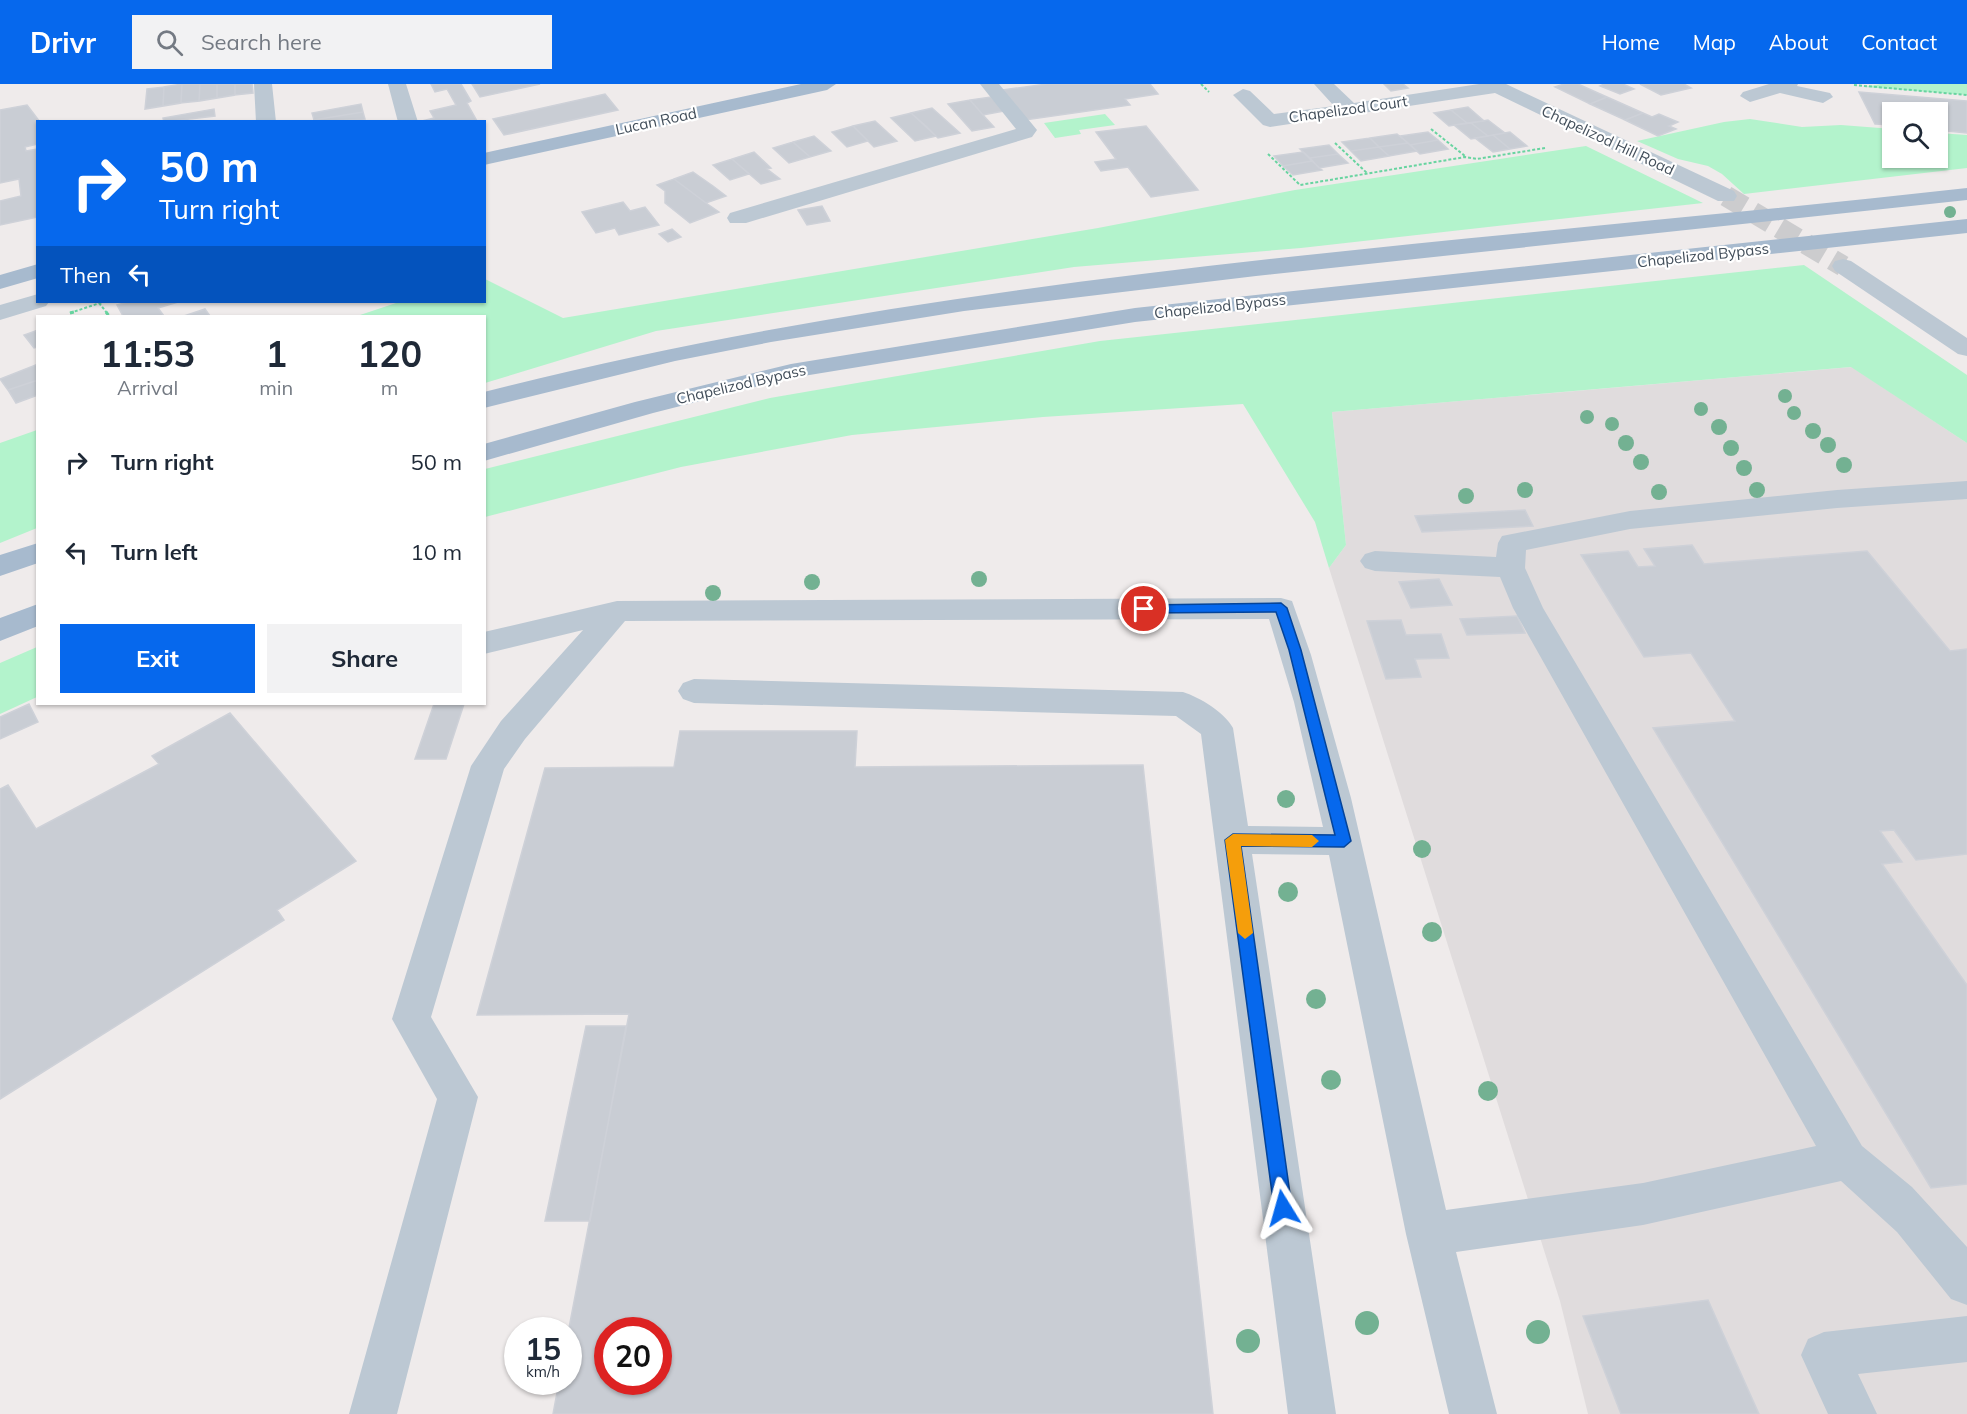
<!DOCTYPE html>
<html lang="en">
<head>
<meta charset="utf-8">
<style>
	body { margin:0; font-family:Mulish,sans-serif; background:#f2f2f3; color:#1f2937; height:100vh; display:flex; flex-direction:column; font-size:22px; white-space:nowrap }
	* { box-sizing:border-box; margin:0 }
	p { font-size:20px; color:#747a83 }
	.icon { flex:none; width:33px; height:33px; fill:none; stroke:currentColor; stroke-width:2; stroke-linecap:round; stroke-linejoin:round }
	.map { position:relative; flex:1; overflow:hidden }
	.sheet { position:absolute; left:36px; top:231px; width:450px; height:390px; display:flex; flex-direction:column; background:#fff; border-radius:0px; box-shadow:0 2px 4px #0004 }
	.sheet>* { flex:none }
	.top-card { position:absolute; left:36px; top:36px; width:450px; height:183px; border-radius:0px; box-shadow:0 2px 4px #0004; background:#0668ed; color:#fff; overflow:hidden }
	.controls { position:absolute; left:1882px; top:18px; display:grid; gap:12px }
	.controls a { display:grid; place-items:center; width:66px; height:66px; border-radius:0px; background:#fff; box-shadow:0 2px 4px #0004; font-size:30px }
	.speed { position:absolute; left:504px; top:1233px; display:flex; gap:12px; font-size:30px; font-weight:700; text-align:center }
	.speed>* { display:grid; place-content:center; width:78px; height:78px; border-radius:50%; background:#fff; box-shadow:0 2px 4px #0004; line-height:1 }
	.speed small { font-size:15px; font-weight:400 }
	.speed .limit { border:9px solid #d22; background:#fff; color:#111 }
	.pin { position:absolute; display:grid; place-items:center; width:51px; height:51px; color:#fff; margin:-26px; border:3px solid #fff; border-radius:50%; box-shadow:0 2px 6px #0007 }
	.me { position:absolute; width:66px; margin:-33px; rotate:352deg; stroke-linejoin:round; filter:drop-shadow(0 0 4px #0008) }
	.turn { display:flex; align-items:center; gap:21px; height:126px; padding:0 24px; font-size:27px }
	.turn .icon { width:78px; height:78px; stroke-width:2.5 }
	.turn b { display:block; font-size:42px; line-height:51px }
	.then { display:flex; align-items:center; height:57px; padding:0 24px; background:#0003; gap:12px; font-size:22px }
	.eta { display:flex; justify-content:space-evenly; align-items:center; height:102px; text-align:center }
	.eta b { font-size:36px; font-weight:700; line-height:42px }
	.button { display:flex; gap:12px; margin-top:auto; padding:12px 24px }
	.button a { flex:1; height:69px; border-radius:0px; background:#0668ed; color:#fff; font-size:24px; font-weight:700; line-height:69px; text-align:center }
	.button a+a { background:#f2f2f3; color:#1f2937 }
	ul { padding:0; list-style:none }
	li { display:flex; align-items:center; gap:18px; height:90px; padding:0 24px }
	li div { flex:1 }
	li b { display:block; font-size:22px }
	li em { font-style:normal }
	header { display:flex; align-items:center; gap:36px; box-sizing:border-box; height:84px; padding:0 30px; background:#0668ed; color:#fff }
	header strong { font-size:28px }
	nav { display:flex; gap:33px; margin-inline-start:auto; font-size:21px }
	.search { width:420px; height:54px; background:#f2f2f3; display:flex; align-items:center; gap:15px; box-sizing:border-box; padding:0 21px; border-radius:0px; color:#747a83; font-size:22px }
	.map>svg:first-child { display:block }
</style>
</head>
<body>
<header>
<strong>Drivr</strong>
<div class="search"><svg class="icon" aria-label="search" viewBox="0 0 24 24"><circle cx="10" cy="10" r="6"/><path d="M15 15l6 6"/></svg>Search here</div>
<nav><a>Home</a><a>Map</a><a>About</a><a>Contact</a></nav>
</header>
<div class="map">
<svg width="1967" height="1330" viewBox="0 0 1967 1330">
	<rect width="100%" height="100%" fill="#efebeb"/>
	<path fill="#e0dcdd" d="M1852,283L1967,359V1330H1588L1560,1217L1329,484L1346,461L1332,328Z"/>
	<path fill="#b3f3cc" d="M1881,0H1967V11L1865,3Z
		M1105,30L1115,41L1079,46L1081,50L1055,54L1044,39Z
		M1750,35L1802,43L1841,41L1893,45V74H1938V49L1967,51V84L1744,110L1722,90L1708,82L1678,75L1637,57L1724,38Z
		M1586,62L1703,119L1301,164L1074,183L656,247L485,299L484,232H357L399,218H484L485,195L563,234L1098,144L1295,106Z
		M1804,181L1967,291V359L1851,283L1332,328L1346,461L1329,484L1315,438L1243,320L1043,333L852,351L681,383L485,433V385L770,314L1100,257Z
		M37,346V444L0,459V359Z
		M37,563V613L0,630V579Z"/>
	<path fill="#c9cdd4" stroke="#ced1d8" stroke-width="1.5" fill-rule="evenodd" d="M182,0H200L199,17L181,19Z
		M182,0L181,19L163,22L164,3Z
		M200,0H217V14L199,17Z
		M217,0H235V11L217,14Z
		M235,0H252L253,9L235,11Z
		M431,0H461L471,17L467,19L477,37L418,38L434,34L430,27L456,21L447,5L435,8Z
		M472,0H540L480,13Z
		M1047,0H1150L1158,10L1125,15L1130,21L1025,36L1002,6Z
		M1384,0H1403L1408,4L1391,7Z
		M1564,0H1578L1607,13L1590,20L1555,3Z
		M1604,0H1623L1634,5L1620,10L1600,2Z
		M1640,0H1684L1691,4L1661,11Z
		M164,3L163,22L145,25L147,5Z
		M1859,8L1967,17V49L1938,46V28H1893V41L1875,40Z
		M605,10L618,26L504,51L493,35Z
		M991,13L1004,27L983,31L970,16Z
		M1607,13L1643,29L1625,36L1590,20Z
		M970,16L983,31L994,43L972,47L948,20Z
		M361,20L363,28L314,36L312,29Z
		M27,21L40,38H38V60L25,63L26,67L38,65V133L0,141V117L21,112L19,95L0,99V26Z
		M1468,23L1484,37L1467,39L1451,26Z
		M932,24L960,49L938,54L911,29Z
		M214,25L215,32L164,38L163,34Z
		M1451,26L1467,39L1449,42L1434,29Z
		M363,28L365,35L314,38V36Z
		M911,29L927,43L936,52L915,57L891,34Z
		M1643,29L1652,33L1659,30L1678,38L1669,42L1676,45L1658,52L1625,36Z
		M1488,36L1505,49L1488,52L1471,39Z
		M875,37L897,57L874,63L853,42Z
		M1471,39L1488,52L1471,55L1454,41Z
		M853,42L868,57L847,63L832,48Z
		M1146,42L1198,106L1151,113L1128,83L1101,87L1095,78L1116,75L1096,48Z
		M1428,48L1438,56L1410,61L1400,52Z
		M1510,48L1527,62L1510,65L1493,51Z
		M1397,50L1408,59L1379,63L1370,54Z
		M1493,51L1510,65L1493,68L1475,54Z
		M814,52L831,67L810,73L793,58Z
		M1370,54L1379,63L1351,67L1342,58Z
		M1438,56L1448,65L1420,70L1410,61Z
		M793,58L810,73L789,79L773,64Z
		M1408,59L1417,67L1389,72L1379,63Z
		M1329,61L1338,70L1310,74L1300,65Z
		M1379,63L1389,72L1361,77L1351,67Z
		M754,68L771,84L767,85L780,95L761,100L732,75Z
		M1303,68L1312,77L1283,82L1274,72Z
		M1338,70L1348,79L1319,84L1310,74Z
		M732,75L749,90L730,96L713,81Z
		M1312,77L1322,86L1293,91L1283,82Z
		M693,88L713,102L726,112L706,119L674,95Z
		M674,95L706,119L719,128L690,139L665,119V107L657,101Z
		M623,118L630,127L645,123L659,141L619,151L615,144L596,149L582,128Z
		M822,122L830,137L807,141L798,126Z
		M672,145L681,153L668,158L659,150Z
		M128,218H178L158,224L164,232H123L117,221Z
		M205,225L210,232H184Z
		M38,246V263L34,264L24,251Z
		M38,280V296L8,306L0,295Z
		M38,296V311L16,319L8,306Z
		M1525,426L1533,442L1422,448L1415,432Z
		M1692,461L1704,480L1867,467L1950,567L1967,565V770L1916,776L1894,746L1880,747L1902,778L1882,780L1967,901V1100L1931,1104L1653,644L1735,637L1691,569L1644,573L1581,471L1628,467L1638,483L1655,482L1644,465Z
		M1439,495L1452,521L1411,524L1399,498Z
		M1517,532L1525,549L1467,551L1460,535Z
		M1401,536L1406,551L1441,550L1449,574L1415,575L1421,593L1386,595L1367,537Z
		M29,620L38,638L0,655V633Z
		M434,620H464L446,675H415Z
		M230,629L356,777L277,826L284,836L0,1015V705L8,701L36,745L159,680L152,672Z
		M680,647H857L855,683L1143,681L1213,1330H553L559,1298H568V1249L629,930L477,931L545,684L674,683ZM608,1246H658V1298H608Z
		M586,942H626L590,1137H545Z
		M1708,1216L1759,1330H1621L1583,1232Z"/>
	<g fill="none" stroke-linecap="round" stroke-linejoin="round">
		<path stroke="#ccccce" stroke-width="21" stroke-dasharray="21 10" stroke-linecap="butt" d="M1726,112L1843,182"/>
		<path stroke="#68d4a0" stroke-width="2" stroke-dasharray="3 2" stroke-linecap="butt" d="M1201,0L1209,8
			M1854,1L1967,11
			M1431,45L1465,72
			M1335,59L1367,89
			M1268,70L1300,101L1465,73L1477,75L1545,64
			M99,219L107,229
			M70,229L103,218"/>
		<path stroke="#68d4a0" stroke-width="3" stroke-dasharray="4 2" stroke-linecap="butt" d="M106,228L109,232
			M70,229L74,228"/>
		<path fill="#bcc8d3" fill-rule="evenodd" d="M254,0H272L276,38H256Z
			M388,0H406L418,38H398Z
			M980,0H999L1037,46L1032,53L746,139H730L727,134L730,129L1016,45Z
			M1314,0H1334L1354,19L1479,0H1506L1734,107L1737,112L1734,117H1718L1495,9L1270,43L1263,41L1233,11L1243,5L1250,7L1274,30L1334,22Z
			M1769,0H1798L1797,2L1830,9L1833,13L1823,19L1780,9L1750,18L1740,12L1743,8Z
			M1843,175L1851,177L1967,254V272L1958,270L1835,187L1832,182L1835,177Z
			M38,210V218H49L46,222L0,236V221Z
			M1967,397V415L1837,424L1630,445L1526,466L1525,484L1543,524L1862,1062L1912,1103L1967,1163V1221L1951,1215L1897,1148L1841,1097L1643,1141L1456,1168L1497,1330H1449L1406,1150L1329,771L1252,770L1336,1330H1288L1201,650L1176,632L694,619L683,615L678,607L683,599L694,595L1183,608C1201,614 1224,628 1233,644L1248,742L1323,743L1294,618L1269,535L625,537L525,655L504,685L431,933L478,1013L397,1330H349L437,1015L392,935L471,682L501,637L583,546L484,570V548L617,517L1281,514L1292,517L1311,571L1351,714L1446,1126L1643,1099L1816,1062L1513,524L1500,493L1375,487L1365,484L1360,477L1365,470L1375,467L1496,473L1498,459L1502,452L1630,427L1837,406Z
			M1967,1232V1278L1858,1290L1877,1330H1828L1801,1271L1808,1255L1824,1248Z"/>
		<path fill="#a7bace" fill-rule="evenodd" d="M801,0H836L827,6L484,81V69Z
			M1967,104V116L1256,192L964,227L771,258L675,277L484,324V308C969,184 1472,160 1967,104Z
			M1967,135V149L1135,238L791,294L653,329L484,377V360L635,318L791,280L1135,224Z
			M38,180V194L0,205V191Z
			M38,459V479L0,492V471Z
			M38,520V542L0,557V534Z"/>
	</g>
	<g fill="#73b192">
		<circle cx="1950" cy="128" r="6"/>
		<circle cx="1785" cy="312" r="7"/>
		<circle cx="1701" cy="325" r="7"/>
		<circle cx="1794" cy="329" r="7"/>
		<circle cx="1587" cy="333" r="7"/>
		<circle cx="1612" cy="340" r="7"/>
		<circle cx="1719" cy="343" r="8"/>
		<circle cx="1813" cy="347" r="8"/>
		<circle cx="1626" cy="359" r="8"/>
		<circle cx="1828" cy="361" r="8"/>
		<circle cx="1731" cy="364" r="8"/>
		<circle cx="1641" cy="378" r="8"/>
		<circle cx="1844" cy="381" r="8"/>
		<circle cx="1744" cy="384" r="8"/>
		<circle cx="1525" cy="406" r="8"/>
		<circle cx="1757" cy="406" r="8"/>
		<circle cx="1659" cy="408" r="8"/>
		<circle cx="1466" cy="412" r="8"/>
		<circle cx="979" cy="495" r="8"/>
		<circle cx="812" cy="498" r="8"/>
		<circle cx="713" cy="509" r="8"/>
		<circle cx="1141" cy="511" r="8"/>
		<circle cx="1286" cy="715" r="9"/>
		<circle cx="1422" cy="765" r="9"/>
		<circle cx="1288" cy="808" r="10"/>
		<circle cx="1432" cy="848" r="10"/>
		<circle cx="1316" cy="915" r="10"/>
		<circle cx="1331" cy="996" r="10"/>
		<circle cx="1488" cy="1007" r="10"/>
		<circle cx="1367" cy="1239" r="12"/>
		<circle cx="1538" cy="1248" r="12"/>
		<circle cx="1248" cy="1257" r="12"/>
	</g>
	<path fill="#0668ed" stroke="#04449a" stroke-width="1.5" d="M1281,519L1287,524L1301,566L1351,757L1344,763L1241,762L1292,1124L1290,1130L1283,1132L1277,1130L1274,1124L1225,756L1233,750L1335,751L1289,566L1276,528L1144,529L1138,525L1144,521Z"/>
	<path fill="#f59e0b" d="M1233,750L1312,751L1319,757L1312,763L1241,762L1253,849L1245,855L1238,849L1225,756Z"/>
	<g text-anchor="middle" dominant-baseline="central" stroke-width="4.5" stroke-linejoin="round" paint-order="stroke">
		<g font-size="15" fill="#424e5a" stroke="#fff">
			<text transform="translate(1348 25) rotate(-8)">Chapelizod Court</text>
			<text transform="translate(656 37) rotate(-12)">Lucan Road</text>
			<text transform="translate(1608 56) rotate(25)">Chapelizod Hill Road</text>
			<text transform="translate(1703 171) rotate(-6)">Chapelizod Bypass</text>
			<text transform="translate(1220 222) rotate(-6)">Chapelizod Bypass</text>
			<text transform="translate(741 300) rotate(-13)">Chapelizod Bypass</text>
		</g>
	</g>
</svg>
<div class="controls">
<a><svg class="icon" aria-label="search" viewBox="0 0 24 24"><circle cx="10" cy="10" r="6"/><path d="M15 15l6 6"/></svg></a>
</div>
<div class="speed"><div>15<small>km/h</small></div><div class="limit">20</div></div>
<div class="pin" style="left:1144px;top:525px;background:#d93025"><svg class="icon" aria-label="arrive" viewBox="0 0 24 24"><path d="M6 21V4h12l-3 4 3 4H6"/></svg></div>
<svg class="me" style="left:1283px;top:1124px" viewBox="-20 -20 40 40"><path d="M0-17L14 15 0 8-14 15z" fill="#0668ed" stroke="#fff" stroke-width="4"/></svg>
<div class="top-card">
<div class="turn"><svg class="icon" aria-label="right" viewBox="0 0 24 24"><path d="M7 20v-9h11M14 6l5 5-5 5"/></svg><div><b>50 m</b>Turn right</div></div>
<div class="then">Then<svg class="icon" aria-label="left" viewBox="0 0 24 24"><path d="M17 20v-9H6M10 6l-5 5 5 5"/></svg></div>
</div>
<section class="sheet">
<div class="eta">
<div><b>11:53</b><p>Arrival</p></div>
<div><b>1</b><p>min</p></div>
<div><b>120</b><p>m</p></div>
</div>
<ul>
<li><svg class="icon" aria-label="right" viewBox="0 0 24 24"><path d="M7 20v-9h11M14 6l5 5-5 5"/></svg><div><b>Turn right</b></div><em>50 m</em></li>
<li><svg class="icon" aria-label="left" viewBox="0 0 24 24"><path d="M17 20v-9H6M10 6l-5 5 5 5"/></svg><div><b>Turn left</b></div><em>10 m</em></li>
</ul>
<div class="button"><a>Exit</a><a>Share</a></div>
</section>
</div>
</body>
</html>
